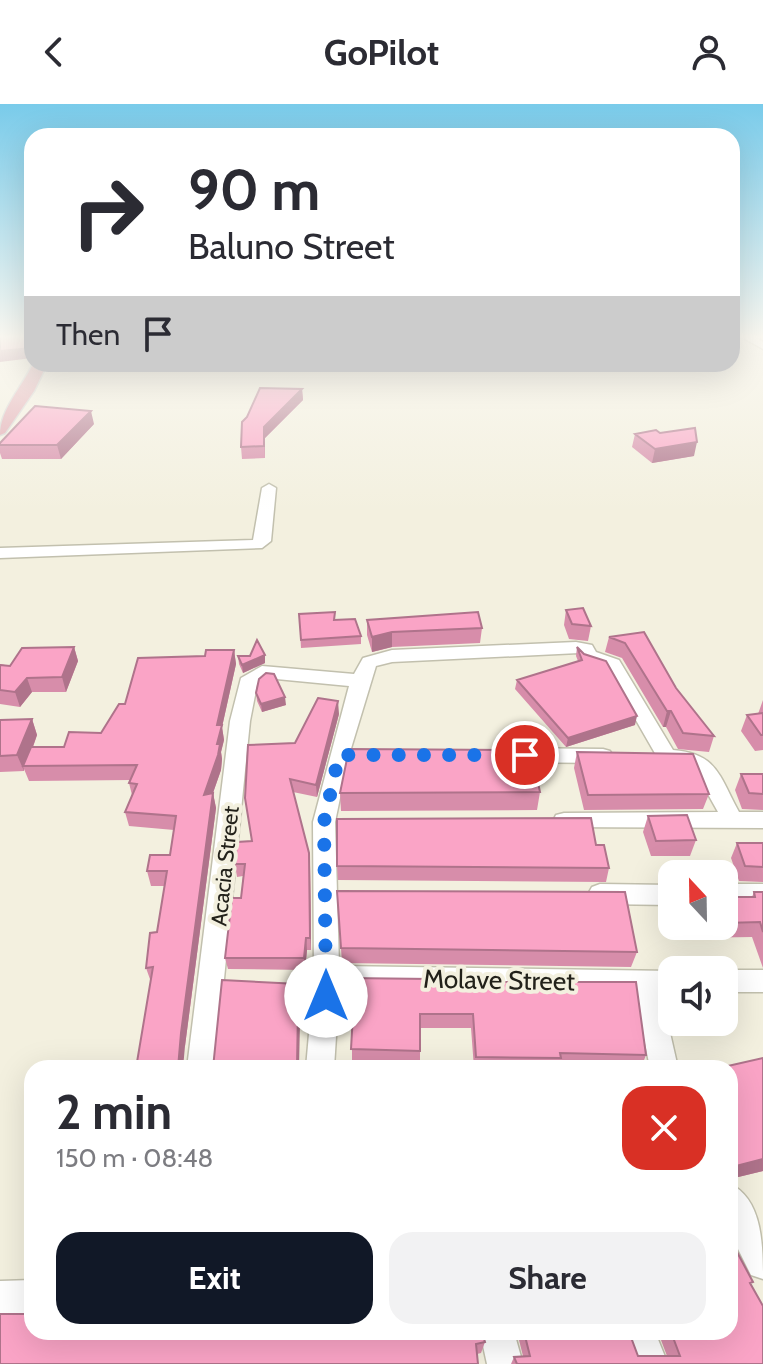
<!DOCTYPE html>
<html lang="en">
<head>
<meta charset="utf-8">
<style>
	body { margin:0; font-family:Cabin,sans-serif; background:#f2f2f3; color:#2b2b33; height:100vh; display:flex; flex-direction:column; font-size:30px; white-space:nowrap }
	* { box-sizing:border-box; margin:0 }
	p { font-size:26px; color:#7c7c81 }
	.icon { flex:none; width:44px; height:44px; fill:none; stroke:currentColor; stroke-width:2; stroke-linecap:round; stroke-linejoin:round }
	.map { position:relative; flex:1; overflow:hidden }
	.sheet { position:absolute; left:24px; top:956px; width:714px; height:280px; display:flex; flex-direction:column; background:#fff; border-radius:24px; box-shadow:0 8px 32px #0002 }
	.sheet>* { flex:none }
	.hud { position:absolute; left:24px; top:24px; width:716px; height:244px; border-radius:24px; box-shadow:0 8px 32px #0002; background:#fff; color:#2b2b33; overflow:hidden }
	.needle { width:52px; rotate:338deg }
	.controls { position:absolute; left:658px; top:756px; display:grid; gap:16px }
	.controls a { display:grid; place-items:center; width:80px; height:80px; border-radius:16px; background:#fff; box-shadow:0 8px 32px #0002; font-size:40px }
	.pin { position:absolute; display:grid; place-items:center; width:68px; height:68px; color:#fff; margin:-34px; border:4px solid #fff; border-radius:50%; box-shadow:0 2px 8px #0007 }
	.me { position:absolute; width:88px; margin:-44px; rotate:0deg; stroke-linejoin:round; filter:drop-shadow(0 0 6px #0008) }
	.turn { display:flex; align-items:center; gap:28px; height:168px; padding:0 32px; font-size:36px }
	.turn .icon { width:104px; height:104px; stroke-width:2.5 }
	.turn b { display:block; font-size:56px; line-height:68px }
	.then { display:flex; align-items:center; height:76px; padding:0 32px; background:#0003; gap:16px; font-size:30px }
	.round { display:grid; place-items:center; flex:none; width:84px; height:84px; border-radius:24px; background:#f2f2f3 }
	.overview { display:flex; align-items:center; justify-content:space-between; height:136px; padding:0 32px }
	h1 { font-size:48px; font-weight:700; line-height:60px }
	.primary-button { display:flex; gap:16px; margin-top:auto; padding:16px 32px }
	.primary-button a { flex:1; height:92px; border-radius:24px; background:#111827; color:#fff; font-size:32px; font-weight:700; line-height:92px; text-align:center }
	.primary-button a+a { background:#f2f2f3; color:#2b2b33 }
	header { display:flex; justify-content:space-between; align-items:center; height:104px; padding:0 32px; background:#fff; font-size:36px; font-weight:700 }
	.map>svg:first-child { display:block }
</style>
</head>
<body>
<header><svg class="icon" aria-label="back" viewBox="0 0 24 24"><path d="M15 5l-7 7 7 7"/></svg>GoPilot<svg class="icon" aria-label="person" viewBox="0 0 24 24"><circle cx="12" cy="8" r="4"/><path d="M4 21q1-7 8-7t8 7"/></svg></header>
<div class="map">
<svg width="763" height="1260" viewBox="0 0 763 1260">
	<rect width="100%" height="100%" fill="#f3f0df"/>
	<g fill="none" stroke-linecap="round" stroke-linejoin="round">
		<g stroke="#c2c0ae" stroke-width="3">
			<path id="minor" d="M740,232H752L763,238V245Z
				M269,380L276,384L271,437L262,444L0,454V444L253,436L262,384Z
				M576,538L592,541L596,548L619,556L673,646C718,650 719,672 739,708H763V724L556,723L553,717L556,711L564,709L718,708L695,667L688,662L660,658L606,564L583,556L579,549L392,558L376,562L349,651L335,718L339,862L672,867V889H661L678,964H650L635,889L339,885L334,964H306L314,873L313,718L349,582L266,574L257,581L250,617L215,964H187L230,617L241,574L262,562L354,570L363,554L392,546Z
				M507,644L603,645L610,647L613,652L610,657L603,659L507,658L500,656L497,651L500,646Z
				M600,780L672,781V801L600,800L592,797L588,790L592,783Z
				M724,780H763V800H724Z
				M723,866H763V888H724Z
				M730,1080C763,1095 763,1144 763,1175L751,1171L730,1129Z
				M32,1176V1210L0,1211V1177Z
				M480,1228H514L523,1260H487Z
				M621,1228H655L668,1260H632Z"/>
		</g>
		<g stroke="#d3d3d1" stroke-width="3">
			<path id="major" d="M33,260H47L34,287L5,329L0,331C0,306 22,283 33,260Z"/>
		</g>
		<use href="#minor" fill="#fff" fill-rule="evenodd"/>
		<use href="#major" fill="#dfa2ad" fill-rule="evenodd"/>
	</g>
	<path fill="#d78daa" d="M302,285L303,296L265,334V354L242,355L241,343Z
		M94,320L61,355H2L0,349V339Z
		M635,330L694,352L652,359L632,343Z
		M566,506L591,522L588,537L569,535L564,521Z
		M299,510L335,516L361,532V540L301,544Z
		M367,516L482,524L480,539L392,543L372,548L367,531Z
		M644,528L676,584L714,632L709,648L678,645L666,623H663L622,554L605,548L609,533Z
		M74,543L78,557L66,588H32L20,603L0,600V560L10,562Z
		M577,543L635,621L566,643L515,585L517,576L578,557L576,552Z
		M234,546L236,560L222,623L224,636L221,648L222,655L221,666L213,689L216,704L185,942L151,878L146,864L157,828L165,782H151L147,767L170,751L174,726L129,722L125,708L132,691L129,679L131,676L29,677L24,665V667L0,668V616L32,615L37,631L33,643H64L101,629L125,600L205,552Z
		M265,551V559L243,569L239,560L238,552Z
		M256,589L286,601L262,608L257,597Z
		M763,596V646L755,647L741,627L747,611L758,610Z
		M339,610L317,693L293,688L310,761L311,846H307L305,866L228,865L225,854L241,794L243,772L237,773L235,760L252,737L295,639Z
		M577,648L709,690L703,705L584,706L574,664Z
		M741,670H763V706L742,705L735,686Z
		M540,688L537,706L341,707L340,689Z
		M648,712L696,736L690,752H651L643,728Z
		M737,739H763V778L739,777L731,754Z
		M596,741L609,764L606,778L338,776L337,762Z
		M337,787L637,848L631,863L342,859Z
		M754,788H763V864L752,833L690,834L687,822H724V793H752Z
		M432,878L646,951L641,964L559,962L558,964H474L471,924H420V960L352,959V923L340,922L339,908Z
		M763,954V1067L730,1075V964Z
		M751,1180L763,1260H511L514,1253L523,1252L517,1228H629L638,1252H667L658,1228H730Z
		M1,1210L485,1238L481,1249L477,1250Z"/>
	<path fill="#af738b" d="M32,244V254L0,258V247Z
		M302,285L303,296L265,334V354L264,323Z
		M91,307L94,320L61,355L57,341Z
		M697,338L694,352L652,359L655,345Z
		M392,528V543L372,548V533Z
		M74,543L78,557L66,588L62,573Z
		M234,546L236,560L222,623L224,636L221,648L222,655L221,666L207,706L204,691L217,640V621Z
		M265,551V559L243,569L242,561Z
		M27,574L32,588L20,603L15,588Z
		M285,593L286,601L262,608L261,600Z
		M338,597L339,610L317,693L316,681Z
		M667,607H671L666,623H663Z
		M637,612L635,621L566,643L568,634Z
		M32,615L37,631L26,662H23L24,667L17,651Z
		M213,689L216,704L185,942L183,964H178L181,929Z
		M309,749L310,761L311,846L310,834Z
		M306,834L307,846L305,866L304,854Z
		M298,880L299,894L296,918L294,904Z
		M298,904L300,918L299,964H297Z
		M763,1055V1067L730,1075V1071L736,1062Z"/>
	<path fill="#faa4c6" stroke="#af738b" stroke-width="2" d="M0,232H32V244L0,247Z
		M260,284L302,285L264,323V342L241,343L242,318L247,313Z
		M35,302L91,307L57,341H0V339Z
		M695,324L697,338L655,345L635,330L656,326L660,329Z
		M583,504L591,522L572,520L566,506Z
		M335,508L334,516L355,515L361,532L301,536L299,510Z
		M478,508L482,524L392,528L372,533L367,516Z
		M644,528L676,584L714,632L683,629L671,607H667L625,539L609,533Z
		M257,536L265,551L242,561L238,552H250Z
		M74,543L62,573L27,574L15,588L0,586V561L10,562L22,544Z
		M577,543L584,550L606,557L637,612L568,634L517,576L582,556Z
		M206,546H234L217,621H222L217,640H220L218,651L204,691L213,689L181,929L178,964H136L153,863L146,864L150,829L157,828L167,767H147L150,751H170L176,712L125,708L137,680L129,679L137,661L23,662L31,643H64L69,628L101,629L119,600H125L138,554L205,552Z
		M266,569L274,570L285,593L261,600L256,589L259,575Z
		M318,594L338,597L316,681L290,675L309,749L310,834H306L304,854H225L232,794H241L245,760H235L237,738L252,737L245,694L248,641L295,639Z
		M763,609V631H761L747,611Z
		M32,615L17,651L0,652V616Z
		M349,645L531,646L540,688L340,689Z
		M577,648L693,650L709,690L588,691Z
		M741,670H763V690L749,689Z
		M687,711L696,736L656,737L648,712Z
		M591,714L596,741H604L609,764L337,762V715Z
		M737,739H763V763L745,762Z
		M337,787L625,788L637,848L341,844Z
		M754,788H763V828L760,818L724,819V793H755Z
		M347,874L432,875V878H636L646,951L560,949L561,954L476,953L473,910H420V947L351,945L353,910L339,908L340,883H346Z
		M222,876L298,880L294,904H298L297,964H213Z
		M763,954V1055L736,1062L730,1051V964H719Z
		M730,1135L753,1178L750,1179L763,1202V1260H517L514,1253L530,1252L524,1228H629L638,1252H680L671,1228H730Z
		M0,1210H32V1228H482L485,1238L476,1240L478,1260H0Z"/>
	<linearGradient id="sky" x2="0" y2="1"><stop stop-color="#79cbea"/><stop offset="0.57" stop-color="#faf8f1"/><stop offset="1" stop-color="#faf8f1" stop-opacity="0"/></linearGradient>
	<rect width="763" height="408" fill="url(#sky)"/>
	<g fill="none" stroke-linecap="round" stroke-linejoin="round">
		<path stroke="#1a73e8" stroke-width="14" stroke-dasharray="0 25.2" d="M326,892L324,718L339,651H525"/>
	</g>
	<g text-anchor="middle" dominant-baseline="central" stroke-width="8" stroke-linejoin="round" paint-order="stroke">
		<g font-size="22" fill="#22211a" stroke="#f3f0df">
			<text transform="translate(225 762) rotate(-84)">Acacia Street</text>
		</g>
		<g font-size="26" fill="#22211a" stroke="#f3f0df">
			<text transform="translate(499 876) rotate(1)">Molave Street</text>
		</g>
	</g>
</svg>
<div class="controls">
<a><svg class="needle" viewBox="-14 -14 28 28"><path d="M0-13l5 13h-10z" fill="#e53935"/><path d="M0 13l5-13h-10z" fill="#7c7c81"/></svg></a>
<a><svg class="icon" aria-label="sound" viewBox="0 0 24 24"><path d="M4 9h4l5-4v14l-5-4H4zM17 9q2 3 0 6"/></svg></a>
</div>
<div class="pin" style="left:525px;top:651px;background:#d93025"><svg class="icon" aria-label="arrive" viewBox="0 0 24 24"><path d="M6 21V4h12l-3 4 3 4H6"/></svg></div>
<svg class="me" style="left:326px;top:892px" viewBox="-20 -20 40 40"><circle r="19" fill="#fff"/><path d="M0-13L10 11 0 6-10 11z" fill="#1a73e8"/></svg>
<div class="hud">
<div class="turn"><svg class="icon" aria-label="right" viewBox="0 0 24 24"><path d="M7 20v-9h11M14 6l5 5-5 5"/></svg><div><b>90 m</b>Baluno Street</div></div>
<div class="then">Then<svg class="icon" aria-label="arrive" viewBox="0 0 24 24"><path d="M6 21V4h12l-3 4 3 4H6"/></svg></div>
</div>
<section class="sheet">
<div class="overview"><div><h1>2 min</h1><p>150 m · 08:48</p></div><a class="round" style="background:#d93025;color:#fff"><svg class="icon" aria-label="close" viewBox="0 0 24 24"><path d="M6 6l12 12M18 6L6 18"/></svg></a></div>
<div class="primary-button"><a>Exit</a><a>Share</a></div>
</section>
</div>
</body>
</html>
